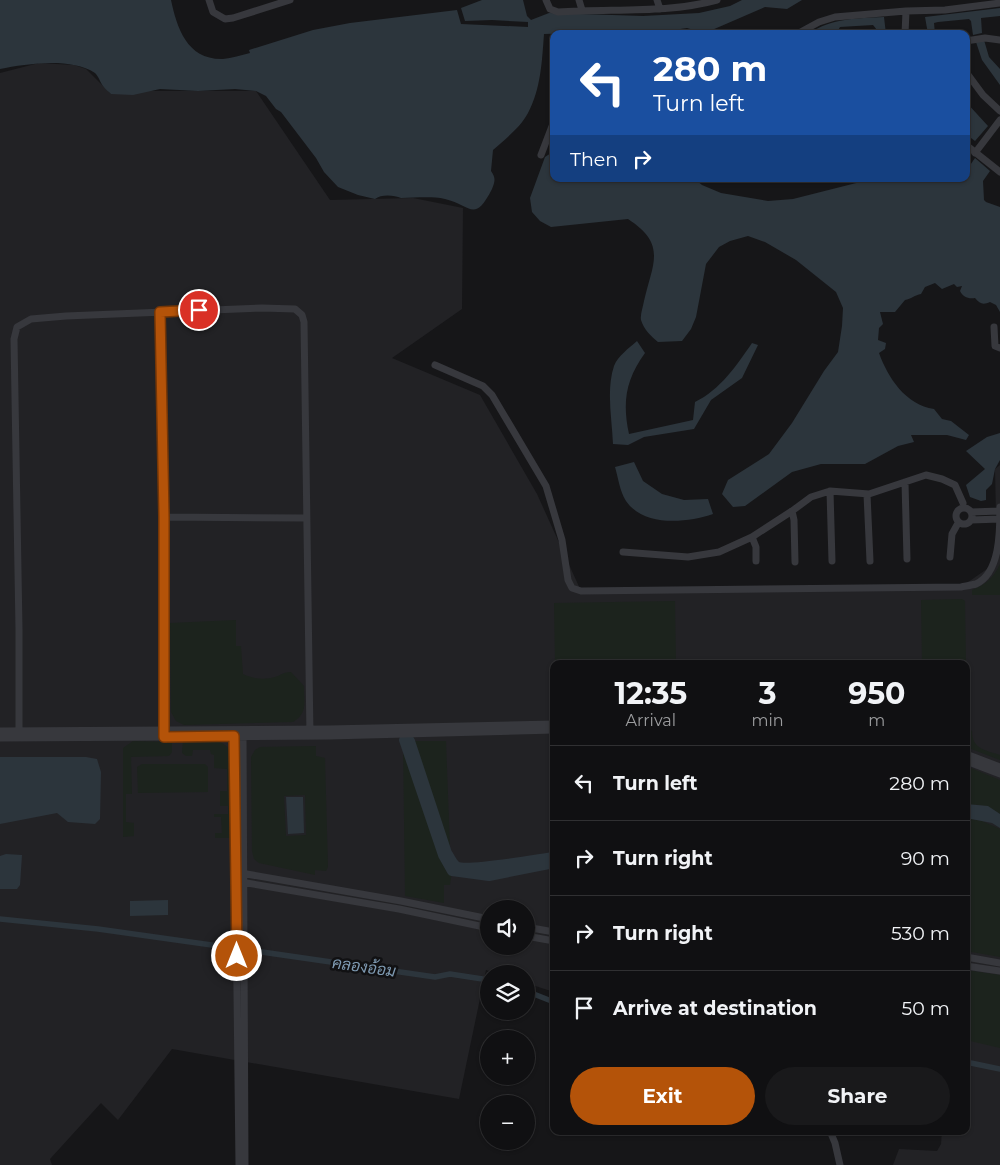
<!DOCTYPE html>
<html lang="en">
<head>
<meta charset="utf-8">
<style>
	body { margin:0; font-family:Montserrat,Sarabun,sans-serif; background:#19191b; color:#f1f3f6; height:100vh; display:flex; flex-direction:column; font-size:19px; white-space:nowrap }
	* { box-sizing:border-box; margin:0 }
	p { font-size:16px; color:#9c9d9f }
	.icon { flex:none; width:28px; height:28px; fill:none; stroke:currentColor; stroke-width:2; stroke-linecap:round; stroke-linejoin:round }
	.map { position:relative; flex:1; overflow:hidden }
	.drawer { position:absolute; left:550px; top:660px; width:420px; height:475px; display:flex; flex-direction:column; background:#101012; border-radius:10px; box-shadow:0 1px 4px #0004,0 0 0 1px #303032 }
	.drawer>* { flex:none }
	.banner { position:absolute; left:550px; top:30px; width:420px; height:152px; border-radius:10px; box-shadow:0 1px 4px #0004,0 0 0 1px #303032; background:#1a4fa0; color:#fff; overflow:hidden }
	.buttons { position:absolute; left:480px; top:900px; display:grid; gap:10px }
	.buttons a { display:grid; place-items:center; width:55px; height:55px; border-radius:50%; background:#101012; box-shadow:0 1px 4px #0004,0 0 0 1px #303032; font-size:25px }
	.pin { position:absolute; display:grid; place-items:center; width:42px; height:42px; color:#fff; margin:-21px; border:2px solid #fff; border-radius:50%; box-shadow:0 1px 5px #0007 }
	.me { position:absolute; width:55px; margin:-28px; rotate:0deg; stroke-linejoin:round; filter:drop-shadow(0 0 4px #0008) }
	.turn { display:flex; align-items:center; gap:18px; height:105px; padding:0 20px; font-size:22px }
	.turn .icon { width:65px; height:65px; stroke-width:2.5 }
	.turn b { display:block; font-size:35px; line-height:42px }
	.then { display:flex; align-items:center; height:48px; padding:0 20px; background:#0003; gap:10px; font-size:19px }
	.eta { display:flex; justify-content:space-evenly; align-items:center; height:85px; text-align:center }
	.eta b { font-size:30px; font-weight:700; line-height:35px }
	.cta { display:flex; gap:10px; margin-top:auto; padding:10px 20px }
	.cta a { flex:1; height:58px; border-radius:30px; background:#b45309; color:#fff; font-size:20px; font-weight:700; line-height:58px; text-align:center }
	.cta a+a { background:#19191b; color:#f1f3f6 }
	ul { padding:0; list-style:none }
	li { display:flex; align-items:center; gap:15px; height:75px; padding:0 20px; border-top:1px solid #303032 }
	li div { flex:1 }
	li b { display:block; font-size:19px }
	li em { font-style:normal }
	.map>svg:first-child { display:block }
</style>
</head>
<body>
<div class="map">
<svg width="1000" height="1165" viewBox="0 0 1000 1165">
	<rect width="100%" height="100%" fill="#161618"/>
	<path fill="#222225" fill-rule="evenodd" d="M39,63L74,65L86,69L111,94L145,91H256L330,200L413,198L463,208L462,309L392,358L480,395L537,494L581,591L961,587L997,562L995,469L1000,465V1165H893L899,1149L937,1151L941,1144L942,1131H966V664H554V992L526,983V974H498L486,970L459,1099L172,1049L118,1120L101,1103L50,1159L52,1165H0V73ZM489,909H526V946H489Z"/>
	<path fill="#1c231d" fill-rule="evenodd" d="M1000,564V595H972V590C987,584 993,578 1000,564Z
		M962,599L965,601L966,664H922L921,600Z
		M675,601L676,664H555L554,603Z
		M236,620V646H241L243,674C253,679 264,680 275,677C281,675 284,672 291,672L304,686C304,702 308,713 293,722L184,725L176,721L171,712L170,623Z
		M966,677L967,730L972,731C972,749 985,750 1000,755V760L966,747Z
		M183,740C201,740 221,735 231,752L232,838H215V833H222L221,817H214V814H228V806H220V791H227V769L214,768V755L211,754L210,750H193L192,756H186L182,753Z
		M133,741L172,742V752L169,756L131,757L132,794H126V822L134,823V836L123,837V748Z
		M411,741H446L450,848L454,861L461,868L455,865L447,854Z
		M403,742L442,852L446,863L452,871L450,885H444V903L405,896Z
		M316,746V756L325,758L328,867L326,871L315,870V875L259,863L254,859L252,851L251,757L255,750L260,747ZM305,795L306,835L286,836L284,796Z
		M142,764H205L208,767V792L138,793L137,767Z
		M966,766L1000,780V814C989,806 981,804 967,805Z
		M966,818L982,821L1000,829V957L966,951Z
		M966,970L1000,975V1048L966,1040Z"/>
	<path fill="#2c353c" d="M0,0H171C177,28 187,60 223,59C232,58 241,55 250,53L249,50L313,30L350,23L457,10L461,24L528,27V22L492,20L465,21L461,8L482,0H523L527,16L531,20L549,13L643,16L699,13L730,6L742,0H802L787,9L765,7L712,30L697,31L687,28L674,30L544,34C542,61 541,89 528,113C520,128 505,139 493,150L491,171C496,178 495,181 492,189C474,224 471,205 445,199C431,196 415,198 401,198C394,195 381,194 375,199L358,195L338,187L324,172L316,158L281,112L276,109L266,96L256,91L235,89L198,91L160,89L133,95L111,94C109,92 105,89 103,86C100,82 99,77 95,73C70,57 27,64 0,69Z
		M1000,8V16L981,18L982,33L973,35L971,21L969,19L938,22L934,23L935,34H928L925,17Z
		M884,17L886,34H877V30L873,25L840,27L836,34H808C834,17 855,19 884,17Z
		M984,40L989,57L1000,69V85L982,60L976,42Z
		M966,102L988,126L975,141L967,135C973,123 966,115 966,102Z
		M554,151V179H695L702,185L721,193L768,201L793,199L872,179H966V171L975,158L990,171L983,181L984,200L986,202L1000,207V312L996,305L990,302C983,305 980,304 975,298C968,299 963,297 960,291L962,286L957,287L954,284L942,289L935,283L925,287L921,294C915,295 911,299 905,300L895,312H880L883,324L879,328L878,340L886,343L885,349L879,353C888,378 906,405 934,409L942,419L951,421L969,435L966,440L947,435H911L914,442L898,446L865,464H821L792,472L745,506L733,507L722,494L728,480L769,454L792,423L824,371L838,352L842,326L843,308L836,292L796,260L765,242L748,236L730,241L719,247L706,264L696,317L691,329L682,341L658,342C651,336 644,330 641,320C640,315 643,307 644,301C652,264 668,245 628,219L551,227L540,221L532,212L530,198L545,157Z
		M637,341L645,353C626,379 622,402 629,434L693,420L695,402C720,390 737,365 752,343L758,345L742,378L711,400L694,429L644,437L628,445L613,444C612,419 606,390 614,366C618,356 629,348 637,341Z
		M1000,433V460L995,469L992,484L986,490V500L981,501L970,497L966,485L985,469L966,451L987,437Z
		M634,462L643,481L662,494L684,500L708,499L713,514C686,523 644,527 626,501C620,492 618,477 615,467Z
		M0,757H86L97,759L101,772L100,819L95,824L68,822L57,813L0,824Z
		M286,797H303L304,833L288,834Z
		M966,804L988,806L1000,814V828L992,823L966,818Z
		M6,854L22,855L20,885L17,889H0V856Z
		M168,900V915L130,916V901Z"/>
	<g fill="none" stroke-linecap="round" stroke-linejoin="round">
		<path stroke="#2c353c" stroke-width="5.5" d="M0,919L98,929L233,948
			M241,949L435,977L450,974L489,980
			M526,991L554,1002
			M966,1062L1000,1069"/>
		<path stroke="#2c353c" stroke-width="10" d="M554,857C538,859 466,872 456,866C452,863 450,857 447,853L410,741L404,740L443,855L452,871L489,876L554,863"/>
		<path stroke="#37383d" stroke-width="7" d="M209,0L213,12L225,19L233,18L290,0
			M546,0L550,9L558,12C611,8 666,14 717,0
			M579,0L582,10
			M657,0L660,9
			M797,34L819,22L835,17L906,11L945,10L1000,3
			M905,34L906,11
			M966,41L985,38L1000,40
			M966,72L983,95L1000,111
			M966,145L1000,172
			M975,153L1000,120
			M541,155L554,121
			M160,313L163,517L164,735
			M994,327L995,346L1000,348
			M435,365L483,386L492,395L546,486L562,540L568,580L572,588L581,591L961,587C966,586 972,585 976,584C1000,573 1000,532 1000,507
			M905,482L907,559
			M830,491L832,561
			M867,494L870,561
			M956 516a8 8 0 1 1 16 0a8 8 0 1 1-16 0Z
			M792,511L794,520L795,562
			M971,512L1000,511
			M163,517L306,518
			M971,520L1000,519
			M752,537L756,547V561
			M623,552L688,557L719,552L752,537L792,511L811,497L830,491L869,494L926,475L942,479L955,485L963,503
			M950,557L952,534L957,525
			M0,731L329,729L554,724
			M234,733L239,1165
			M243,733L245,1165
			M0,738L329,736L554,730
			M19,738V629L14,339L17,327L31,319L66,316L262,308L295,309L302,315L304,322L310,736
			M966,754L1000,767
			M966,761L1000,774
			M241,873L401,901L489,919
			M241,882L399,909L489,928
			M526,927L554,932
			M526,936L554,941
			M966,957L1000,963
			M966,966L1000,971
			M830,1131L835,1143L840,1165"/>
	</g>
	<g fill="none" stroke-linecap="round" stroke-linejoin="round">
		<g stroke="#753606" stroke-width="12">
			<path id="route" d="M199,310L160,312L164,517V737L234,736L237,956"/>
		</g>
		<use href="#route" stroke="#b45309" stroke-width="9"/>
	</g>
	<g text-anchor="middle" dominant-baseline="central" stroke-width="5" stroke-linejoin="round" paint-order="stroke">
		<g font-size="16" font-style="italic" fill="#7f9bb3" stroke="#111113">
			<text transform="translate(364 967) rotate(8)">คลองอ้อม</text>
		</g>
	</g>
</svg>
<div class="buttons">
<a><svg class="icon" aria-label="sound" viewBox="0 0 24 24"><path d="M4 9h4l5-4v14l-5-4H4zM17 9q2 3 0 6"/></svg></a>
<a><svg class="icon" aria-label="layers" viewBox="0 0 24 24"><path d="M12 4l9 5-9 5-9-5zM3 14l9 5 9-5"/></svg></a>
<a>+</a>
<a>−</a>
</div>
<div class="pin" style="left:199px;top:310px;background:#d93025"><svg class="icon" aria-label="arrive" viewBox="0 0 24 24"><path d="M6 21V4h12l-3 4 3 4H6"/></svg></div>
<svg class="me" style="left:237px;top:956px" viewBox="-20 -20 40 40"><circle r="17" fill="#b45309" stroke="#fff" stroke-width="3"/><path d="M0-11L8 9 0 5-8 9z" fill="#fff"/></svg>
<div class="banner">
<div class="turn"><svg class="icon" aria-label="left" viewBox="0 0 24 24"><path d="M17 20v-9H6M10 6l-5 5 5 5"/></svg><div><b>280 m</b>Turn left</div></div>
<div class="then">Then<svg class="icon" aria-label="right" viewBox="0 0 24 24"><path d="M7 20v-9h11M14 6l5 5-5 5"/></svg></div>
</div>
<section class="drawer">
<div class="eta">
<div><b>12:35</b><p>Arrival</p></div>
<div><b>3</b><p>min</p></div>
<div><b>950</b><p>m</p></div>
</div>
<ul>
<li><svg class="icon" aria-label="left" viewBox="0 0 24 24"><path d="M17 20v-9H6M10 6l-5 5 5 5"/></svg><div><b>Turn left</b></div><em>280 m</em></li>
<li><svg class="icon" aria-label="right" viewBox="0 0 24 24"><path d="M7 20v-9h11M14 6l5 5-5 5"/></svg><div><b>Turn right</b></div><em>90 m</em></li>
<li><svg class="icon" aria-label="right" viewBox="0 0 24 24"><path d="M7 20v-9h11M14 6l5 5-5 5"/></svg><div><b>Turn right</b></div><em>530 m</em></li>
<li><svg class="icon" aria-label="arrive" viewBox="0 0 24 24"><path d="M6 21V4h12l-3 4 3 4H6"/></svg><div><b>Arrive at destination</b></div><em>50 m</em></li>
</ul>
<div class="cta"><a>Exit</a><a>Share</a></div>
</section>
</div>
</body>
</html>
